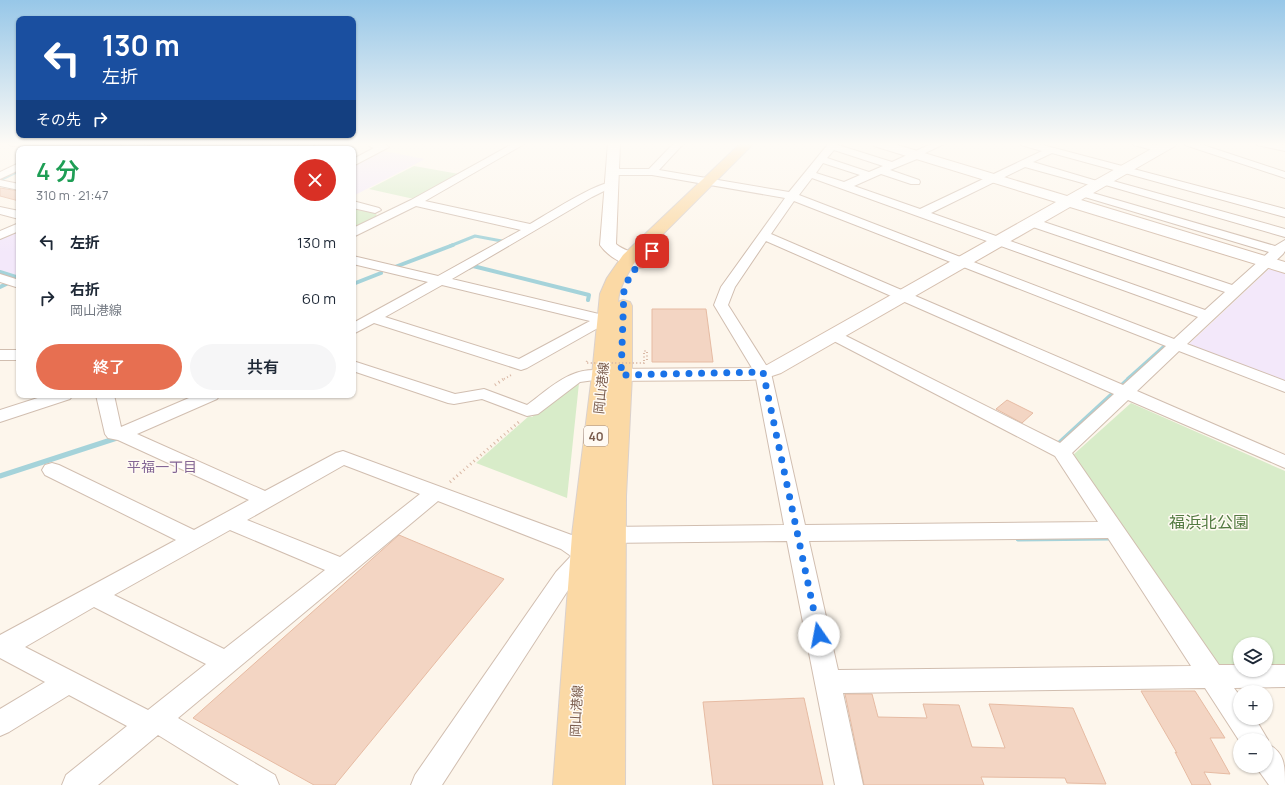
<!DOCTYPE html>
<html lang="ja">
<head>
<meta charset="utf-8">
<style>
	body { margin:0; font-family:Manrope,"Noto Sans JP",sans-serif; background:#f6f6f7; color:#1f2937; height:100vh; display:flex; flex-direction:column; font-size:15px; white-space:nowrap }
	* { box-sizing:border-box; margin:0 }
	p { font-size:13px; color:#747a83 }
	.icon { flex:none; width:22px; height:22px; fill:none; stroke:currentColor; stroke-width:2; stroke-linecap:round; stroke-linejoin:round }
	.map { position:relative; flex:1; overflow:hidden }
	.panel { position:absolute; left:16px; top:146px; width:340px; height:252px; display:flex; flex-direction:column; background:#fff; border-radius:8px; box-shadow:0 1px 3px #0004 }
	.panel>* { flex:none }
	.banner { position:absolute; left:16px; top:16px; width:340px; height:122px; border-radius:8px; box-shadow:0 1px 3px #0004; background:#1a4fa0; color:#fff; overflow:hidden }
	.fabs { position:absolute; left:1233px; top:637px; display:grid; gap:8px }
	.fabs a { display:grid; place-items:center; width:40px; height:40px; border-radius:50%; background:#fff; box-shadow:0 1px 3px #0004; font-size:20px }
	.pin { position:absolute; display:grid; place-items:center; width:34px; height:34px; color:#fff; margin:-17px; border-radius:8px; box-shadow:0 2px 6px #0006 }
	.me { position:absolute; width:44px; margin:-22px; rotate:348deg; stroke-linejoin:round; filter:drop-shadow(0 0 3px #0008) }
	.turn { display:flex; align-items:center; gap:14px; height:84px; padding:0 20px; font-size:18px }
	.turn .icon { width:52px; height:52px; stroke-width:2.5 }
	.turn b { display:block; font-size:28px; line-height:34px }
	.then { display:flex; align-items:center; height:38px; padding:0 20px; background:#0003; gap:8px; font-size:15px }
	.round { display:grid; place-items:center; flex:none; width:42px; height:42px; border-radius:21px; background:#f6f6f7 }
	.overview { display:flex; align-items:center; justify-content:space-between; height:68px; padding:0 20px }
	h1 { font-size:24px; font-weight:600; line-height:30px; color:#1e9e55 }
	.cta { display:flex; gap:8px; margin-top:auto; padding:8px 20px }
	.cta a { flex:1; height:46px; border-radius:24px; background:#e76f51; color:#fff; font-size:16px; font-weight:600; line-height:46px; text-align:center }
	.cta a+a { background:#f6f6f7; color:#1f2937 }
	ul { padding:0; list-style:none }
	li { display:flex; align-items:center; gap:12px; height:56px; padding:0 20px }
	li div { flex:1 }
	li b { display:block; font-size:15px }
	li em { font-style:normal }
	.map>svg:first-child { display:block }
</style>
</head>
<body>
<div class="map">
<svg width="1285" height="785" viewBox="0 0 1285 785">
	<rect width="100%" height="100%" fill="#fdf6ec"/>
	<path fill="#f3e8fa" d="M383,151L425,159L353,196V167Z
		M19,231V276L0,270V239Z
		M1269,269L1285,272V383L1191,347L1189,344Z"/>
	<path fill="#d8ecc9" d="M414,166L459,174L414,199L369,189Z
		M353,206L376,213L377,218L353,230Z
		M579,383L567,498L476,463L529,416L532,417L573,384Z
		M1131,403L1285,471V666L1266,667V644H1240V667L1215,668L1073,455Z"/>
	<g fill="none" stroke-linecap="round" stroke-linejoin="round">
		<path stroke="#a5d3da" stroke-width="3" d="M60,149L70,143
			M0,180L19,171
			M450,246L475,236L507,242"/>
		<path stroke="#a5d3da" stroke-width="4" d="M395,267L453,245
			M469,268L473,266L589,295L588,300
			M0,272L19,278
			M353,284L381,273
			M0,287L19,278
			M1128,379L1166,345L1170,347"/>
		<path stroke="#a5d3da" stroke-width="5" d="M1055,447L1130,378
			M0,476L120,437
			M1018,539L1110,538"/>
	</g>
	<path fill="#f3d5c3" stroke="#e6bba3" d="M0,188L19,191V201L0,196Z
		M652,309H706L713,362H652Z
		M1007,400L1033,413L1022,423L996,409Z
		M399,535L504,579L335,785H314L193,718Z
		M1141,691H1195L1225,738H1210L1230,774L1204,772L1211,785H1192L1175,752L1177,753Z
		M845,694H872L878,717L927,718L923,704L959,705L972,747L1005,748L989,704L1073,708L1106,784L1067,783L1065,778L981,777L984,785H864Z
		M804,698L823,785H713L703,702Z"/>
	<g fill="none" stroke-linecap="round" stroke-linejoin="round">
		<g stroke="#d1beb0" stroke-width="2">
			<path id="street" d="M7,143H77L79,145L74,148L12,146Z
				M120,143H136L152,147L154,149H137L122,145Z
				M304,143H318L305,149H291Z
				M371,143H383L389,147L353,166V159L374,148L371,147L369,145Z
				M514,143H526L425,201L530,224C546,215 602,178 617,182L618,184L592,197L452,279L624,320L626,323L624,326L619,327L605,324L527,368L521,370L374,323L353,334V323L428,282L353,264V256L438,276L521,230L416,206L353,237V228L411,200ZM442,285L590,321L519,359L385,317Z
				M674,143H684L659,170L789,192L829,143H839L838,145L892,162L933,143H946L923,154L922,157L890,170L919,180L920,182L919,184H911L881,174L854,186L920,209L1042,151L1021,145L1019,143H1035L1285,209V217L1052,153L1033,162L1097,181L1102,178L1106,179L1285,229V237L1102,184L1097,187L1025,167L931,213L1205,310L1225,292L1027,225L1025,222L1027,219H1035L1232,285L1269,252L1078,195L1076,193L1078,191H1086L1275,246L1285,240V251L1283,254L1187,344L1285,381V392L1179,351L1137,391L1285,455V468L1128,400L1072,453L1219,665H1240V670H1266V665H1285V687L1234,688L1240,696V718H1255L1268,740L1266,743C1285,752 1285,765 1285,785H1269L1256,767L1266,766V740H1240V742L1205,688L843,693L863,785H835L787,541L604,543L597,541L593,535L597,529L604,527L784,525L755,373L714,305L721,287L785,198L652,175H614L609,172L614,169H649ZM834,150L883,166L869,172L827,158ZM823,163L860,175L844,182L816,173ZM812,178L1198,317L1174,339L799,195ZM794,201L1166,346L1123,385L771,234ZM766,241L1114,394L1060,443L838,332H828L825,335L828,338L1055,456L1098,522L805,525L771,373L728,305L735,287ZM1108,538L1191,666L838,670L809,541Z
				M1132,143H1148L1163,147L1165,149L1160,152L1134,145Z
				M1183,143H1197L1285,172V178L1185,145Z
				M1255,143H1274L1285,145V151L1257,145Z
				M19,163V170L0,179V172Z
				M0,180L19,184V190L0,186Z
				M353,201L379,208L381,210L375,213L353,208Z
				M0,207L19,211V219L0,214Z
				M19,223V231L0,239V231Z
				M0,274L19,280V288L0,282Z
				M0,350H19V360H0Z
				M353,361L455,394L484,389L527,405C553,386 574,363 609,372L611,375L609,378L580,382L538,414L527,416L482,399L454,404L448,403L353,371Z
				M47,395H73L70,399L0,422V410Z
				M96,395H114L121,427L196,395H220L217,399L137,434L265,491L336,453L343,451L577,537L593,549L596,555L572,584L442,785H411L415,775L556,572L571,556L561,549L438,501L178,718L275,775L279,785H239L158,735L98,785H62L66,775L127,726L69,695L9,732L0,736V709L45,682L0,658V635L176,540L45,475L42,470L45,465L52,463L59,465L194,530L249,500L118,440L108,438L105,434ZM344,465L420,494L340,557L247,520ZM230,530L325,570L224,649L114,595ZM94,607L206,664L148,710L25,647Z"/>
		</g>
		<g stroke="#d6c0b0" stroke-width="2">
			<path id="secondary" d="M608,143H620L616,244C625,252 641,253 648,263L645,267C630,270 608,257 600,245Z
				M872,143H891L1067,196L1162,143H1177L1175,146L1081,200L1285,262V273L1070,207L781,373L763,379L748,380L603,381L595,380L592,375L595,370L603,369L748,368L767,365L1056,202L874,146Z"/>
		</g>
		<g stroke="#dad1cd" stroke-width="2">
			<path id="primary" d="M741,143H754L635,262C627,275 619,287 618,302L623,300L630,302L632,306V375L626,496L625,785H553L572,535L592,375L600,294L607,278L623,255Z"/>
		</g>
		<path stroke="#d9b8a5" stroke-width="2" stroke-dasharray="1 2.5" stroke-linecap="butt" d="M644,361V351H647V361
			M504,379L511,375"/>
		<path stroke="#d9b8a5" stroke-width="3" stroke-dasharray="1 3.5" stroke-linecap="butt" d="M495,385L505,378
			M450,482L520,421"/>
		<use href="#street" fill="#fff" fill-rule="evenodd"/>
		<use href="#secondary" fill="#fff" fill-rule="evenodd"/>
		<use href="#primary" fill="#fbd9a5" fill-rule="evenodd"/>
		<path stroke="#d9b8a5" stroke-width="2" stroke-dasharray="1 2.5" stroke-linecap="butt" d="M587,361L586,363H644V361"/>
	</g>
	<linearGradient id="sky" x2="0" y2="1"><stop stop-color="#97c7e8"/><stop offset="0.57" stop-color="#fefbf6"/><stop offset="1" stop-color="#fefbf6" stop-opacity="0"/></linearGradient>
	<rect width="1285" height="253" fill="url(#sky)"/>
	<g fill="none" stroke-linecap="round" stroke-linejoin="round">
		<path stroke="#1a73e8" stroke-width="7" stroke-dasharray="0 12.6" d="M652,251C640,262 629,274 624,290L621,375L763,372L819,635"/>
	</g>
	<g text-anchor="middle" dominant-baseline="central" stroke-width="3" stroke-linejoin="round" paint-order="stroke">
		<rect fill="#fffaf3" stroke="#a28b7f" stroke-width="1" x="584" y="426" width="24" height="20" rx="3"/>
		<g font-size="12" font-weight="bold" fill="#7a5c4d">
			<text x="596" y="436">40</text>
		</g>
		<g font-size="13" fill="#7a5c4d" stroke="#fffaf3">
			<text transform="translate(601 388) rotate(-84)">岡山港線</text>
			<text transform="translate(576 711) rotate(-87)">岡山港線</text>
		</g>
		<g font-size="14" fill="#846695" stroke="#fffaf3">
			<text x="162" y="466">平福一丁目</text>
		</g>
		<g font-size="16" fill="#537a41" stroke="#fffaf3">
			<text x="1209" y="522">福浜北公園</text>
		</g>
	</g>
</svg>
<div class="fabs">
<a><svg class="icon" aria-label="layers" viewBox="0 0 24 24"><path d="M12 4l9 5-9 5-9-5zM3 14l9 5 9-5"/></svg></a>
<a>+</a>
<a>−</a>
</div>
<div class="pin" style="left:652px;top:251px;background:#d93025"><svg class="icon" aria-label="arrive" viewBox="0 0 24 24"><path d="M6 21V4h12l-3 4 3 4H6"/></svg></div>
<svg class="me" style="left:819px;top:635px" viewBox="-20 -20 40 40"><circle r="19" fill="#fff"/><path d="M0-13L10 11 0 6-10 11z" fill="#1a73e8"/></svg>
<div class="banner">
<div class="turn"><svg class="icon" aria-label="left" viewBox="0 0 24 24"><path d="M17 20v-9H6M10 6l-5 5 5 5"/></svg><div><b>130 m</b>左折</div></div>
<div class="then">その先<svg class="icon" aria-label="right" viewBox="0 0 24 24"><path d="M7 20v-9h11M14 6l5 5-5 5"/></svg></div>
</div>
<section class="panel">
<div class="overview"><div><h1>4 分</h1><p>310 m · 21:47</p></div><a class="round" style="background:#d93025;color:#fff"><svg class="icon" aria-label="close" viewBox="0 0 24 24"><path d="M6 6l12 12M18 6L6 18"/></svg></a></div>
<ul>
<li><svg class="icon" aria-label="left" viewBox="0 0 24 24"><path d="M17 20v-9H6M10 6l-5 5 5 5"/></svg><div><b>左折</b></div><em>130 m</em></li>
<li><svg class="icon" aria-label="right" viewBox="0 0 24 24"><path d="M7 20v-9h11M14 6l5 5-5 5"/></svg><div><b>右折</b><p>岡山港線</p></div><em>60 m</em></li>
</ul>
<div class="cta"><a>終了</a><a>共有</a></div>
</section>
</div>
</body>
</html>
